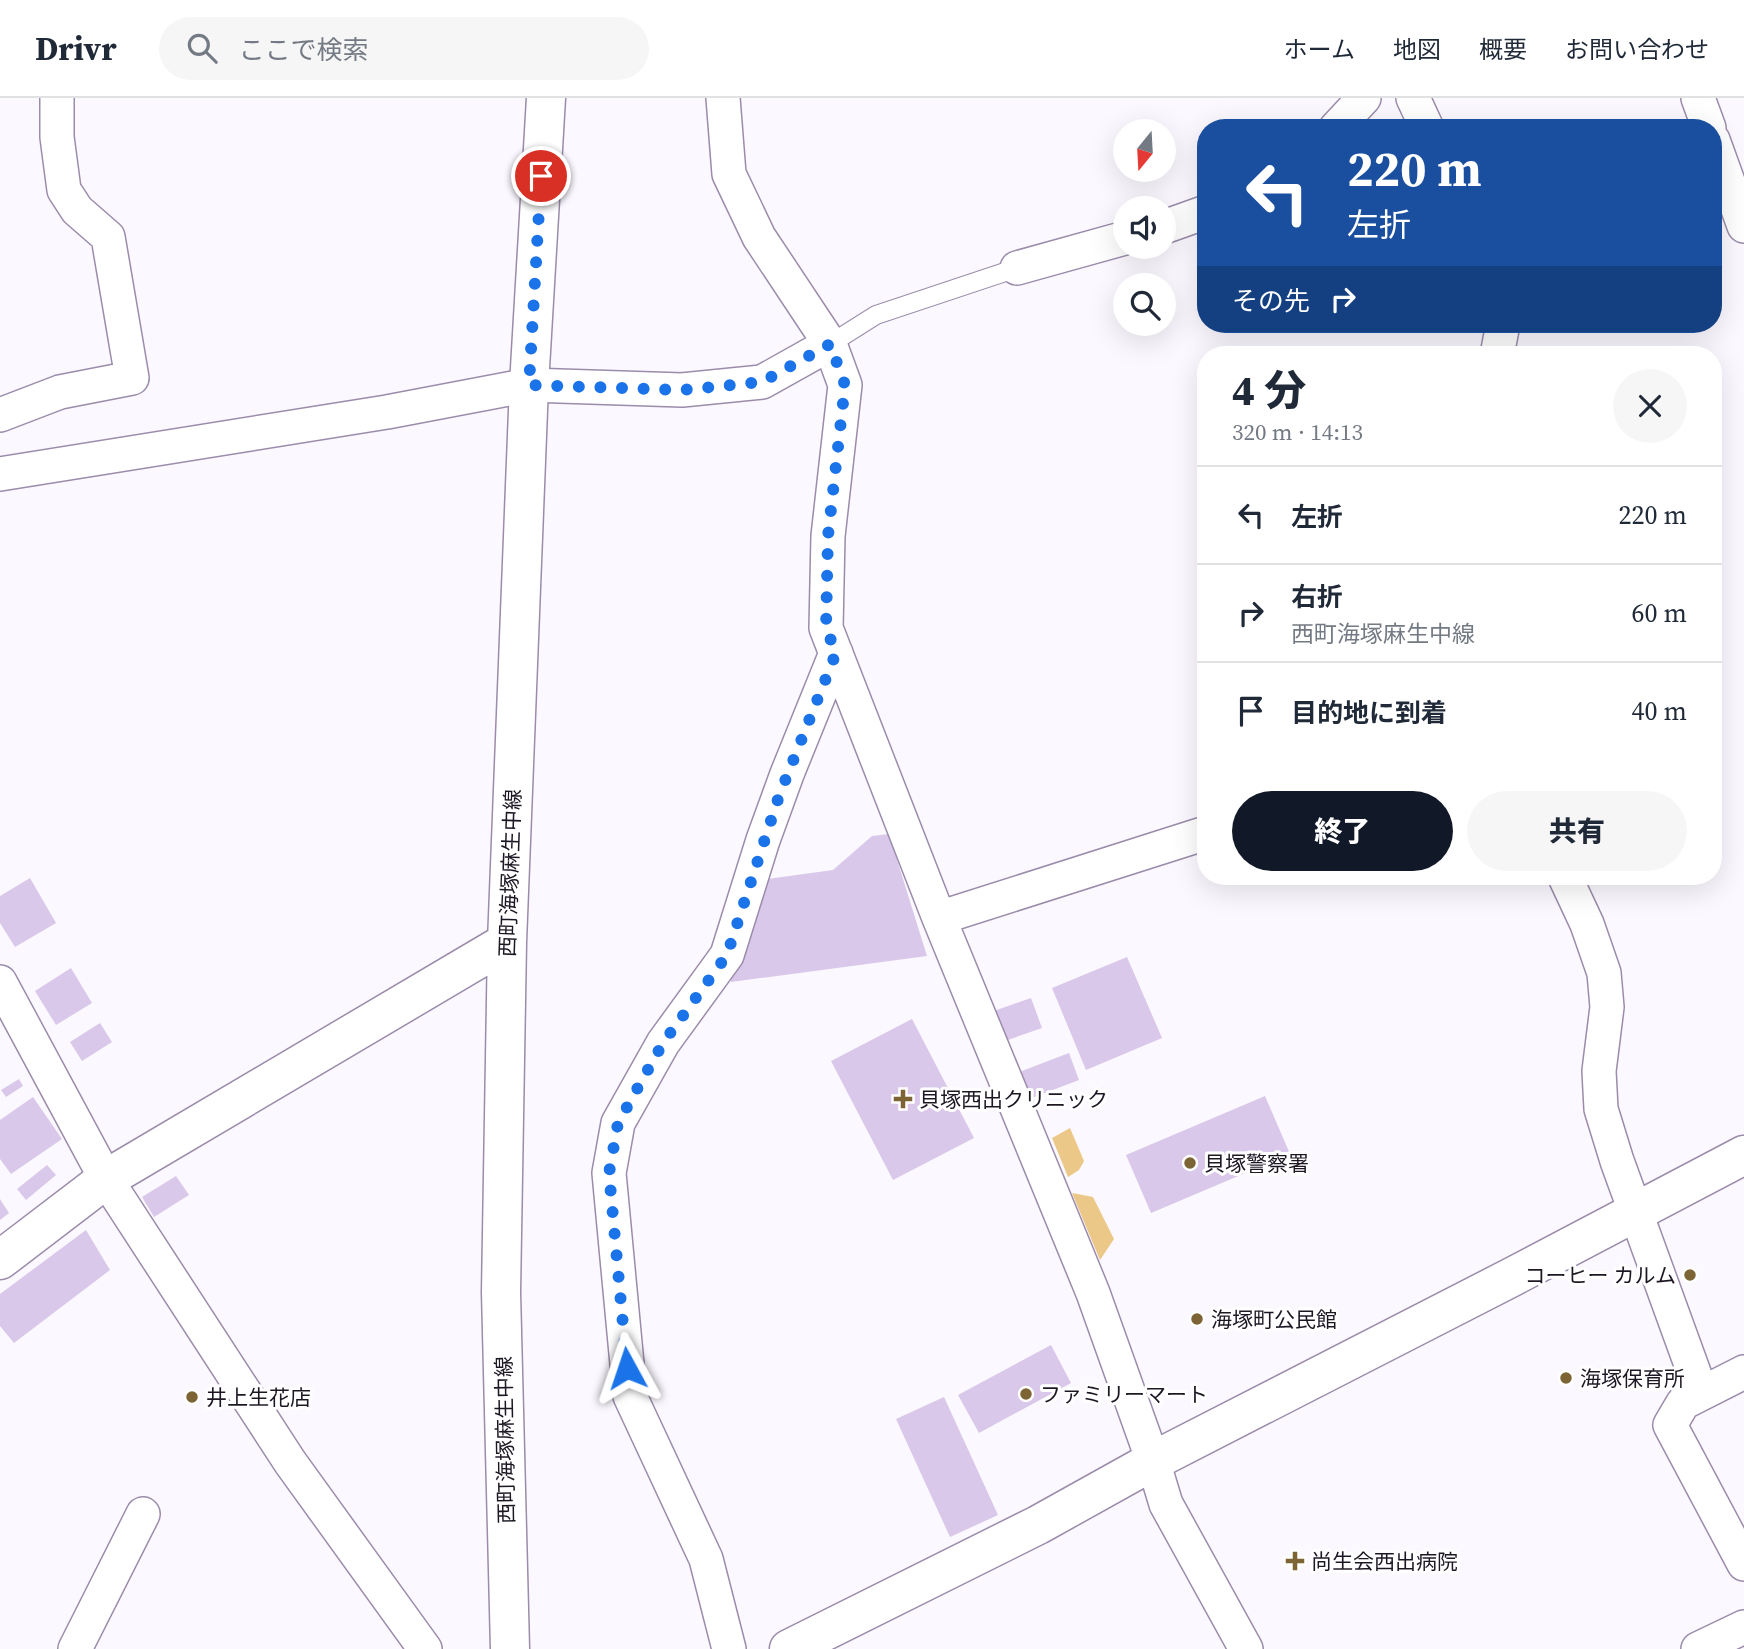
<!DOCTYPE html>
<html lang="ja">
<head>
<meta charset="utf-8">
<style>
	body { margin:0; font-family:"Source Serif 4","Noto Sans JP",serif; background:#f6f6f7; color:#1f2937; height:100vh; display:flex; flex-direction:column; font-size:26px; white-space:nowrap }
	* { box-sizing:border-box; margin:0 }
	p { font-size:23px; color:#747a83 }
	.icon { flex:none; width:38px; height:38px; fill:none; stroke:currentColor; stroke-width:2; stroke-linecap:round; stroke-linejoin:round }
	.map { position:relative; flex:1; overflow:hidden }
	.panel { position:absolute; left:1197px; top:248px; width:525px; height:539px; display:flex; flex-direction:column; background:#fff; border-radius:28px; box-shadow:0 7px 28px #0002 }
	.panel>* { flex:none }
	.guide { position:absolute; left:1197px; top:21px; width:525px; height:214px; border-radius:28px; box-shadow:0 7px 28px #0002; background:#1a4fa0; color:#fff; overflow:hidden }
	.needle { width:46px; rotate:198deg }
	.tools { position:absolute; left:1113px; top:21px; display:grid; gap:14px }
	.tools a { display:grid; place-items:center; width:63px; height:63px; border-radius:50%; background:#fff; box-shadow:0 7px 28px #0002; font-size:35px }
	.pin { position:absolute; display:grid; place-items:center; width:60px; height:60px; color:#fff; margin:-30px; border:4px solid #fff; border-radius:50%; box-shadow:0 2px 7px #0007 }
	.me { position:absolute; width:77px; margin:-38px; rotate:355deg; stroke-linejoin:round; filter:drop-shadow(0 0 5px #0008) }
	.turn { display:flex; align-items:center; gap:24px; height:147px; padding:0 35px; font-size:32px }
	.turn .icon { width:91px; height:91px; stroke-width:2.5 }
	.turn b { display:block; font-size:49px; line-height:60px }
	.then { display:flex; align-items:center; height:66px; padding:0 35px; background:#0003; gap:14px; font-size:26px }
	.round { display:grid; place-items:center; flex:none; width:74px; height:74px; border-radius:37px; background:#f6f6f7 }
	.overview { display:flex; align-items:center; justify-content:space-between; height:119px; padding:0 35px }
	h1 { font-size:42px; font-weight:800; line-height:52px }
	.action { display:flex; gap:14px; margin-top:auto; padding:14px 35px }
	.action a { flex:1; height:80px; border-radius:42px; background:#111827; color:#fff; font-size:28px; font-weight:800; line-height:80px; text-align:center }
	.action a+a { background:#f6f6f7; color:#1f2937 }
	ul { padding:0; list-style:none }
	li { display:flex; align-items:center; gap:21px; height:98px; padding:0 35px; border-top:2px solid #e0e1e3 }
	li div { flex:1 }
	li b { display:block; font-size:26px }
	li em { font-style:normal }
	header { display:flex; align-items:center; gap:42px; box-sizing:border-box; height:98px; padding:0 35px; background:#fff; border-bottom:2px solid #e0e1e3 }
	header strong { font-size:33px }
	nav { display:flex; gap:38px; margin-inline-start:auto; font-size:24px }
	.search { width:490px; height:63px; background:#f6f6f7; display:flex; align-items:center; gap:18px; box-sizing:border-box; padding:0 24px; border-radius:38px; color:#747a83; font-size:26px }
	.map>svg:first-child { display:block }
</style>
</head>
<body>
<header>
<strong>Drivr</strong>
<div class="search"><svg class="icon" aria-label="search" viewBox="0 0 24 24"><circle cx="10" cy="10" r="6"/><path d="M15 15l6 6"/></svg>ここで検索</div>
<nav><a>ホーム</a><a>地図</a><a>概要</a><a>お問い合わせ</a></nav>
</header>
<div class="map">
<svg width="1744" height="1551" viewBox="0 0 1744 1551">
	<rect width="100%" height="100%" fill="#fbf8ff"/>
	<path fill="#ebc887" d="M1070,1030L1084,1063L1079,1072L1068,1079L1052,1040Z
		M1072,1095L1093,1099L1114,1141L1100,1162Z"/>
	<path fill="#d9c8ea" d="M889,736L927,858L731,884L730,873L760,782L833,772L872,738Z
		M30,780L56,825L15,849L0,825V798Z
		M1127,859L1162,940L1086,972L1052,890Z
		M71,870L92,905L56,927L35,893Z
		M1031,900L1042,930L1002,944L991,914Z
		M912,921L974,1040L893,1082L831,963Z
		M100,925L112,944L82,963L70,944Z
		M1069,955L1079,982L1024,1003L1014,976Z
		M19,981L23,988L6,999L1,992Z
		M1265,998L1290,1056L1151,1115L1126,1057Z
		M33,999L62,1041L11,1076L0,1061V1022Z
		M47,1067L56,1077L26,1102L17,1091Z
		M176,1078L189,1097L154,1119L142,1099Z
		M0,1101L9,1115L0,1122Z
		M86,1132L110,1172L14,1245L0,1228V1196Z
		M1051,1247L1071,1285L979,1335L958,1297Z
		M944,1299L998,1417L950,1439L896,1321Z"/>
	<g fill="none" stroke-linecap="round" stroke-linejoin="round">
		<g stroke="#9b8cab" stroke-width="20">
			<path id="service" d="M830,246L876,217L1017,170"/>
		</g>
		<g stroke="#9b8cab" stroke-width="36">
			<path id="minor" d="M723,0L729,76L759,139L830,246L845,287L828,438L826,530L939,820L1093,1195L1153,1363L1166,1406L1246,1551
				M1413,0L1427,30
				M1698,0L1709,30
				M1336,30L1364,0
				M1713,42L1744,128
				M1164,129L1206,114
				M1017,170L1125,140
				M1497,257L1503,226
				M0,317L60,294L132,280L108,139L77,112L64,92L57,39V0
				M0,376L387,314L529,287L682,292L762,284L830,246
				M1565,779L1587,826L1604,875L1607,909L1599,973L1601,1011L1617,1063L1701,1294
				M939,820L1206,735
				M0,884L106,1081L290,1364L425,1551
				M1744,1274L1683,1305L1670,1327L1744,1466
				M75,1551L143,1416
				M729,1551L706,1461L630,1298L609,1075L618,1025L663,945L727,857L763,742L787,676L836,555
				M1698,1551L1744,1529"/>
		</g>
		<g stroke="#9b8cab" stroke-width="41">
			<path id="tertiary" d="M0,1162L106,1081L507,844
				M510,1551L501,1194L507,844L529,287L546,0
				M789,1551L1038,1427L1153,1363L1512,1179L1744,1057"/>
		</g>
		<use href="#service" stroke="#fff" stroke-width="18"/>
		<use href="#minor" stroke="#fff" stroke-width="33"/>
		<use href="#tertiary" stroke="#fff" stroke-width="38"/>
	</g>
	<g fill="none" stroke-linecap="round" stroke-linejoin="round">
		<path stroke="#1a73e8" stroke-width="12" stroke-dasharray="0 21.6" d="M541,78L529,287L682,292L762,284L830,246L845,287L828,438L826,530L836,555L779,698L727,857L663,945L618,1025L609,1075L627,1270"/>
	</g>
	<g fill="#7d6435" stroke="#fff" stroke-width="2.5">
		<path d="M899.5 990.5h7v7h7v7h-7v7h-7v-7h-7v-7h7z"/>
		<circle cx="1190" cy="1065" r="7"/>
		<circle cx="1690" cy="1177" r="7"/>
		<circle cx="1197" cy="1221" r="7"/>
		<circle cx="1566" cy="1280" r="7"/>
		<circle cx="1026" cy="1296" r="7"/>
		<circle cx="192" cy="1299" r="7"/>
		<path d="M1291.5 1452.5h7v7h7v7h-7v7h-7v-7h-7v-7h7z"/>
	</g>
	<g text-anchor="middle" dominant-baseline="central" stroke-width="6" stroke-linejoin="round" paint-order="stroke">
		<g font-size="21" fill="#1d1723" stroke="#fff">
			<text transform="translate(510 775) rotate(-88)">西町海塚麻生中線</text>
			<text transform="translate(505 1342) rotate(-91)">西町海塚麻生中線</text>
		</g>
		<g font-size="21" fill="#1d1723" stroke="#fff" text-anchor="start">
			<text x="919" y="1001">貝塚西出クリニック</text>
			<text x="1204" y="1065">貝塚警察署</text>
			<text x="1676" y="1177" text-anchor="end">コーヒー カルム</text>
			<text x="1211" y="1221">海塚町公民館</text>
			<text x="1580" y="1280">海塚保育所</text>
			<text x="1040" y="1296">ファミリーマート</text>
			<text x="206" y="1299">井上生花店</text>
			<text x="1311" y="1463">尚生会西出病院</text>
		</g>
	</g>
</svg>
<div class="tools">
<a><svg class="needle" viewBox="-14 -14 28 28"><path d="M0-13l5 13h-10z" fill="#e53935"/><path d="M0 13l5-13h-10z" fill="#747a83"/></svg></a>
<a><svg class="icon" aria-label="sound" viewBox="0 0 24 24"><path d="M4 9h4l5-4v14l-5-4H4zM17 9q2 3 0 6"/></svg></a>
<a><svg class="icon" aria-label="search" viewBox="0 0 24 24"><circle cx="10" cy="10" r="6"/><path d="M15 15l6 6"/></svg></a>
</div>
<div class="pin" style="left:541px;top:78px;background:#d93025"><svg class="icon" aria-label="arrive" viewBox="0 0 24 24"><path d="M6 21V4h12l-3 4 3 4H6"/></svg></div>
<svg class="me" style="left:627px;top:1270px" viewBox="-20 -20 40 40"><path d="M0-17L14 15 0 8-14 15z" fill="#1a73e8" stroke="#fff" stroke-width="4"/></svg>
<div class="guide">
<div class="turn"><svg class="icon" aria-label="left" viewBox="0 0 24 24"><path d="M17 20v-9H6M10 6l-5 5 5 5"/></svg><div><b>220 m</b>左折</div></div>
<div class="then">その先<svg class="icon" aria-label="right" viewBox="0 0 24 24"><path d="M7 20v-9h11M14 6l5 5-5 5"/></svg></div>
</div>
<section class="panel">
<div class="overview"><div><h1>4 分</h1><p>320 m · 14:13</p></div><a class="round"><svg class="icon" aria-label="close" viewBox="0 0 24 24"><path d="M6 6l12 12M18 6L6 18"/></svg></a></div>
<ul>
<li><svg class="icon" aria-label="left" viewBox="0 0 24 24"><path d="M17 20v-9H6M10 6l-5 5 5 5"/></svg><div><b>左折</b></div><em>220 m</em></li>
<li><svg class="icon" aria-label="right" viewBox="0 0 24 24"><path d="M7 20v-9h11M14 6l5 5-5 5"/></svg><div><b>右折</b><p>西町海塚麻生中線</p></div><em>60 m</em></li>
<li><svg class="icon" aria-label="arrive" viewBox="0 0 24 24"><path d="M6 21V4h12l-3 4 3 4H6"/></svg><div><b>目的地に到着</b></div><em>40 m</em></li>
</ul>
<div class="action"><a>終了</a><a>共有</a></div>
</section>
</div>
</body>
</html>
